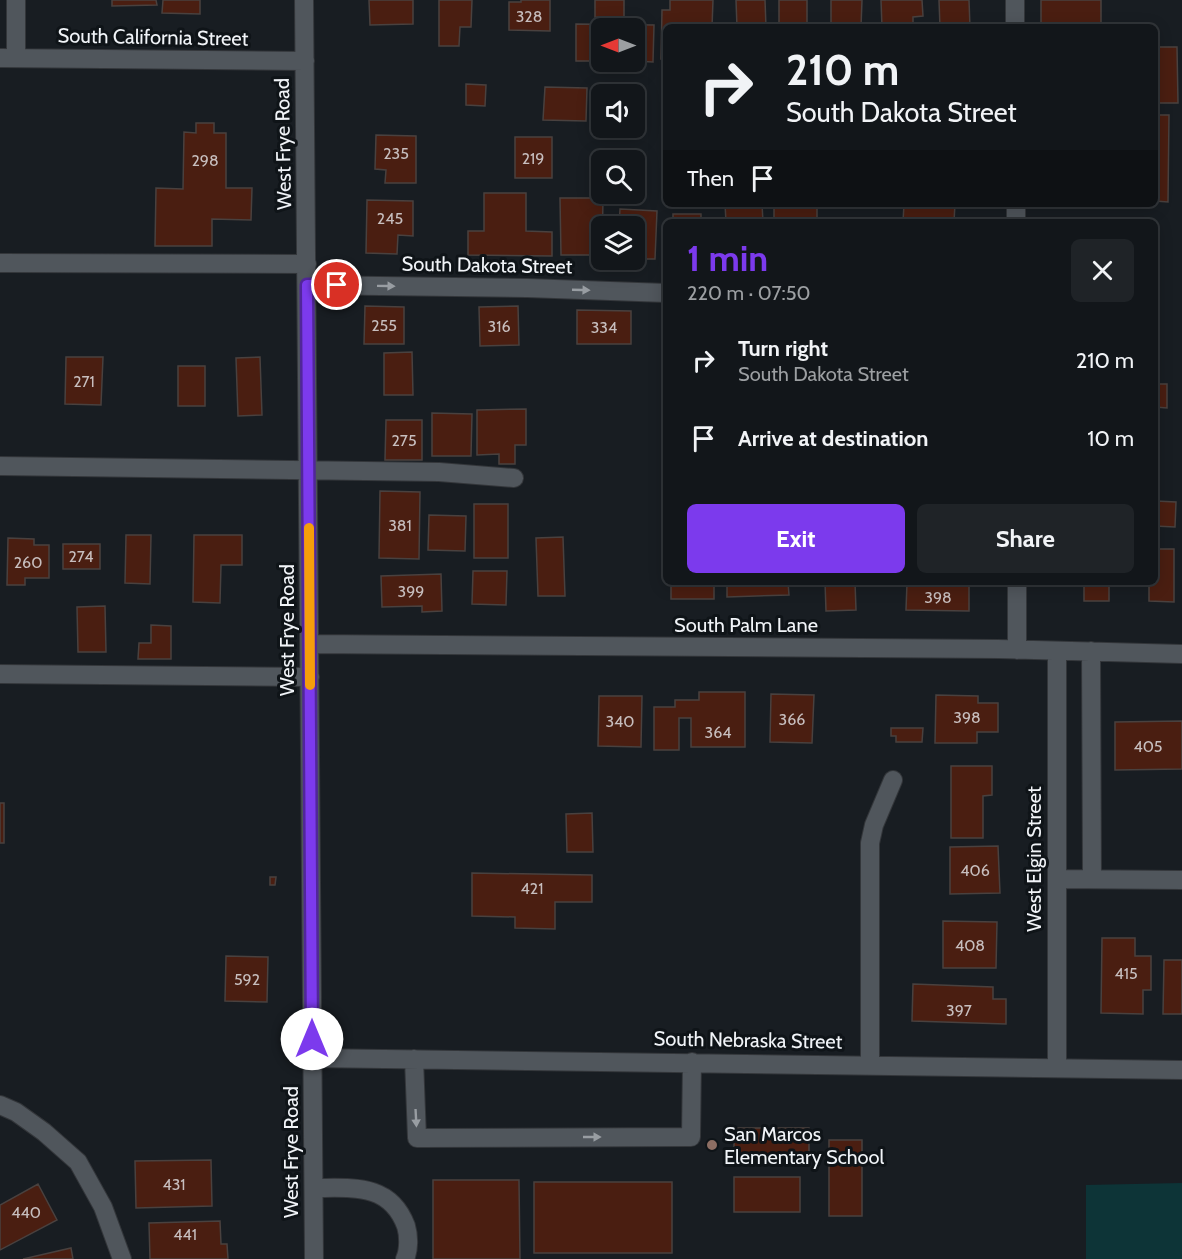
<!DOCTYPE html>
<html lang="en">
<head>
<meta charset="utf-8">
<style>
	body { margin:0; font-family:Cabin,sans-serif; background:#1f2327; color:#f1f3f6; height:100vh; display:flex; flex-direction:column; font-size:22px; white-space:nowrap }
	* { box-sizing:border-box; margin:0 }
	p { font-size:20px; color:#9c9fa2 }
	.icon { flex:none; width:33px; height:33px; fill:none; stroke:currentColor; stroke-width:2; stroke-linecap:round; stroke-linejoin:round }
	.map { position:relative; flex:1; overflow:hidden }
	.sheet { position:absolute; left:663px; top:219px; width:495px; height:366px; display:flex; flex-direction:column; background:#12161a; border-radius:9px; box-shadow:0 3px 15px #0003,0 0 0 2px #313539 }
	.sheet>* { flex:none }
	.top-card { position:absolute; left:663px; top:24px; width:495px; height:183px; border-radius:9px; box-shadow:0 3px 15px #0003,0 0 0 2px #313539; background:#12161a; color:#f1f3f6; overflow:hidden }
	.needle { width:39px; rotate:270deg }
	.controls { position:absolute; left:591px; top:18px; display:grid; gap:12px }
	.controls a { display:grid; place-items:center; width:54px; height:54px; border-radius:9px; background:#12161a; box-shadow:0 3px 15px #0003,0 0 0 2px #313539; font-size:30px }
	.pin { position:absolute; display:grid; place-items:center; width:51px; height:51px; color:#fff; margin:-26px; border:3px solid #fff; border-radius:50%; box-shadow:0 2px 6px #0007 }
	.me { position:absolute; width:66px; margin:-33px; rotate:0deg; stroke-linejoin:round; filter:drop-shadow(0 0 4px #0008) }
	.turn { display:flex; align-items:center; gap:21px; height:126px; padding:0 24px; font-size:27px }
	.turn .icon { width:78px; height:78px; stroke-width:2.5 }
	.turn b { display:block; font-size:42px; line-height:51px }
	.then { display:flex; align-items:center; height:57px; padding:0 24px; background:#0003; gap:12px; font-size:22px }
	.round { display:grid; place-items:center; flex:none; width:63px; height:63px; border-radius:9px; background:#1f2327 }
	.summary { display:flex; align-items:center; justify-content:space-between; height:102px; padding:0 24px }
	h1 { font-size:36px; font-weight:700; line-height:45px; color:#7c3aed }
	.cta { display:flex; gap:12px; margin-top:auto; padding:12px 24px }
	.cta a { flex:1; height:69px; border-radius:9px; background:#7c3aed; color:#fff; font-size:24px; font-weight:700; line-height:69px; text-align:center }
	.cta a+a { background:#1f2327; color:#f1f3f6 }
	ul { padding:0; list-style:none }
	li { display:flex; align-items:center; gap:18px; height:78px; padding:0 24px }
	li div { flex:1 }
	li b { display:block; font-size:22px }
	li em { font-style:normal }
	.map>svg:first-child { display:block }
</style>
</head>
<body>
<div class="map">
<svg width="1182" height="1259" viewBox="0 0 1182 1259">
	<rect width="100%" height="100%" fill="#181d22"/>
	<path fill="#0d3437" d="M1182,1183V1259H1086V1185Z"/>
	<path fill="#4a1e11" stroke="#49413f" stroke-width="1.5" d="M112,0H156L157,5L112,6Z
		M163,0H200V14L162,13Z
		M369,0H413V24L370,25Z
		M439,0H472L471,27H460L459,46H439Z
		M521,0H550V31L509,30V2H521Z
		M595,0H624V18L595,17Z
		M670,0H713L712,27H666V59H661L662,10H670Z
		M736,0H765L766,27H737Z
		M779,0H807V27H779Z
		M831,0H862L861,27H831Z
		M881,0H922L923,16L913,17V27H882Z
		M939,0H969L970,27H940Z
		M1041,0H1101V27H1041Z
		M576,24L654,25L653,62L634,61V28H602V61H576Z
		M1155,47H1177L1178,103H1155Z
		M466,84L486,85L485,106L466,105Z
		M545,87L587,88L586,121L543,120Z
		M1155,115H1169L1168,202L1155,201Z
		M196,123H214V133H226V188H252L251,220L212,219V246H155L156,188L183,189L184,132L196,133Z
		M376,135L416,136V183H385L386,170L375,169Z
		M515,137H552V178H515Z
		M484,193H526V231L552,232V256L468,255V231H484Z
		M560,198H603L602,255H561Z
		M367,200L413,201V236L398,235L397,254L366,253Z
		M725,204H762L763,222H726Z
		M774,204H817V222H774Z
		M904,204H955L954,222H903Z
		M620,209L657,211L655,259H640L639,265L609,264V260H634V226H619Z
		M673,214H701V222H673Z
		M1066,218H1094V222H1066Z
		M365,306L404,307V344H364Z
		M518,306L519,345L480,346L479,307Z
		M577,310L631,311V344H577Z
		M412,352L413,395H384V353Z
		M66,357H103L101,405L65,404Z
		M260,357L262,415L238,416L236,358Z
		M178,366H205V406H178Z
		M1155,384H1167V408L1155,407Z
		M526,409V445H515V464H499V454L477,455V410Z
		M432,413L472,414L471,456H432Z
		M386,420H422V460H385Z
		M380,491L420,492L419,559L379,558Z
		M1156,501L1176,502L1175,527L1155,526Z
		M474,504H508V558H474Z
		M429,515L466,516L465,551L428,550Z
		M126,535H151L150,584L125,583Z
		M194,535H242V565H221L220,603L193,602Z
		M563,537L565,596H538L536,538Z
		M8,538L34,539V545H49V578H25V585H7Z
		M63,544H100V569H63Z
		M1155,549H1174V602L1149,601V582H1155Z
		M473,571H507L506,605L472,604Z
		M441,574L442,611L422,612V606L382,607L381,576Z
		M671,582H714V599H671Z
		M727,582H788L789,595L727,597Z
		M825,582H855L856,610L826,611Z
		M1084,582H1109V601H1084Z
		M907,583L969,584V611L906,610Z
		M105,606L106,652H78L77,607Z
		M151,625L171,626V659H138L139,643H151Z
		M699,692H745V747H691V718H679V750H654V707H675V700H699Z
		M771,694L814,695L812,743L770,742Z
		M936,695L978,696V703H998V732H977V743H935Z
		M599,696H642L641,747L598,746Z
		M1182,721V769L1115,770V722Z
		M891,728H923L922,742H896V736H891Z
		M951,766H992V795L983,796V838H951Z
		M0,803H4V843H0Z
		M592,813L593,852H567L566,814Z
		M998,846L1000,893L950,894V847Z
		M472,873L592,875V902H555V929L515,928V917L472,916Z
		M270,877H276L275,885H270Z
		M943,921L997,922L996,968H943Z
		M1102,938H1135V956H1151V990H1143V1014L1101,1013Z
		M226,956L268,957L267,1002L225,1001Z
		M1164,960H1182V1014H1163Z
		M913,984L993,987V999H1006V1024L912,1021Z
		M734,1128H809V1161H734Z
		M829,1140H862V1216H829Z
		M211,1160L212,1206L136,1208L135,1161Z
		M734,1177H800V1212H734Z
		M433,1180H519L520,1259H433Z
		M534,1182H672V1253H534Z
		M38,1184L57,1220L0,1250V1205Z
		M220,1221L221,1244H227L228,1259H150L149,1223Z
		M71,1248L73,1259H23Z"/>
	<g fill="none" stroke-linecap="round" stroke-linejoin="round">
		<g stroke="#33363a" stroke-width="20">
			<path id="minor" d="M304,0L314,1259
				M1015,0V27
				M0,58L305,61
				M16,58V0
				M1016,204V222
				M0,263L307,264
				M307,285L527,288L666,293
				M0,466L439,472L514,478
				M1017,582V650
				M310,644L998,649L1182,654
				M1057,651V1067
				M1091,651L1092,879
				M0,674L310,677
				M1057,879L1182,880
				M312,1058L1182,1070
				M414,1059L417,1138L691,1137L692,1062
				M870,1064V843L874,825L893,780
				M0,1105L16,1112L44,1132L78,1162L103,1207L122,1259
				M314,1188C353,1188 390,1183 406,1226C409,1236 409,1250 405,1259"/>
		</g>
		<use href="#minor" stroke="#50565c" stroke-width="18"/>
	</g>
	<defs><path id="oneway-solid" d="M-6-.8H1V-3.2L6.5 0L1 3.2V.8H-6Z" transform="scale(1.5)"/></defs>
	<g fill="#989da2">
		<use href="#oneway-solid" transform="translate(386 286) rotate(1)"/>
		<use href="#oneway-solid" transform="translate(581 290) rotate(2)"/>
		<use href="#oneway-solid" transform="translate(416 1118) rotate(87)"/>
		<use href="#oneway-solid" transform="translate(592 1137)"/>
	</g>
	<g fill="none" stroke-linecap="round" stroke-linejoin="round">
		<g stroke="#51269a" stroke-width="15">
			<path id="route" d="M312,1039L307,285H337"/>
		</g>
		<use href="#route" stroke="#7c3aed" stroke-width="10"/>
		<path stroke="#f59e0b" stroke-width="10" d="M309,528L310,685"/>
	</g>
	<circle fill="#8d6e63" stroke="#0f1418" stroke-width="2" cx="712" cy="1145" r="6"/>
	<g text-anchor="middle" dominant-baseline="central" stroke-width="6" stroke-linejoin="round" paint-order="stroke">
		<g font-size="16" fill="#c7bebe">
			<text x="529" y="16">328</text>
			<text x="396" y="153">235</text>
			<text x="533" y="158">219</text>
			<text x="205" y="160">298</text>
			<text x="390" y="218">245</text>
			<text x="384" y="325">255</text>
			<text x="499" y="326">316</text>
			<text x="604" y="327">334</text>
			<text x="84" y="381">271</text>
			<text x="404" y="440">275</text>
			<text x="400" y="525">381</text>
			<text x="81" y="556">274</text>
			<text x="28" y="562">260</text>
			<text x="411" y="591">399</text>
			<text x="938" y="597">398</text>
			<text x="967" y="717">398</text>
			<text x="792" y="719">366</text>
			<text x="620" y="721">340</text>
			<text x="718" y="732">364</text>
			<text x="1148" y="746">405</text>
			<text x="975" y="870">406</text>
			<text x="532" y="888">421</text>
			<text x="970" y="945">408</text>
			<text x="1126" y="973">415</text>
			<text x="247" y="979">592</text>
			<text x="959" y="1010">397</text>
			<text x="174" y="1184">431</text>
			<text x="26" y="1212">440</text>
			<text x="185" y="1234">441</text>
		</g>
		<g font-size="20" fill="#f1f4f8" stroke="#0f1418">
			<text transform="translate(153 37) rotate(1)">South California Street</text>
			<text transform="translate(283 144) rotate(-91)">West Frye Road</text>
			<text transform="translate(487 265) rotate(1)">South Dakota Street</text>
			<text x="746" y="625">South Palm Lane</text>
			<text transform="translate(287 630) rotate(-90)">West Frye Road</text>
			<text transform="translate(1034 859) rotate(-90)">West Elgin Street</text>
			<text transform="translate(748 1040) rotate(1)">South Nebraska Street</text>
			<text transform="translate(291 1152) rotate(-90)">West Frye Road</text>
		</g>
		<g font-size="20" fill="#f1f4f8" stroke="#0f1418" text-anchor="start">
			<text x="724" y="1134">San Marcos<tspan x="724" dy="23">Elementary School</tspan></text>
		</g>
	</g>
</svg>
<div class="controls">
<a><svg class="needle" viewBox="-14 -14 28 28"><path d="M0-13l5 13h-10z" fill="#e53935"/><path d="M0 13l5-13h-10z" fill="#9c9fa2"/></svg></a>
<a><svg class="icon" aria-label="sound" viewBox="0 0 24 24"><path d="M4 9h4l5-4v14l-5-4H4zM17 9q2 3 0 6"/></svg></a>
<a><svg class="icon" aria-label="search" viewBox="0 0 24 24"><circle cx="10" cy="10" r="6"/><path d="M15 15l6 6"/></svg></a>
<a><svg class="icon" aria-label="layers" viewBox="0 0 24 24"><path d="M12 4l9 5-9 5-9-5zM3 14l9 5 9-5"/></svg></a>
</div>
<div class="pin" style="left:337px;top:285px;background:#d93025"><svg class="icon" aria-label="arrive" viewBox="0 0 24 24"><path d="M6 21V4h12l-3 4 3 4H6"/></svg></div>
<svg class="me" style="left:312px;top:1039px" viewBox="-20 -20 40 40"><circle r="19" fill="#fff"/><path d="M0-13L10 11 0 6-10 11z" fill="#7c3aed"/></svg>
<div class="top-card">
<div class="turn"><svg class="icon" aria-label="right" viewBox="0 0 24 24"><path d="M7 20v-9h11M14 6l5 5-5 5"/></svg><div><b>210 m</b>South Dakota Street</div></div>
<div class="then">Then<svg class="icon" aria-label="arrive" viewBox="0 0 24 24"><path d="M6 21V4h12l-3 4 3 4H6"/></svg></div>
</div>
<section class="sheet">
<div class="summary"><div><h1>1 min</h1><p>220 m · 07:50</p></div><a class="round"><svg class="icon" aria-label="close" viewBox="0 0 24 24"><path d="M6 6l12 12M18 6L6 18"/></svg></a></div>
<ul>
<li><svg class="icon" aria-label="right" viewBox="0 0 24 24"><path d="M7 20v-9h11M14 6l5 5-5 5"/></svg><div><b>Turn right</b><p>South Dakota Street</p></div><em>210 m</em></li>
<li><svg class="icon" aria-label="arrive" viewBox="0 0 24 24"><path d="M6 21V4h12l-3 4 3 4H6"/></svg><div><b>Arrive at destination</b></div><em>10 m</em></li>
</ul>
<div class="cta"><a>Exit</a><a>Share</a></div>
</section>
</div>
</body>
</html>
